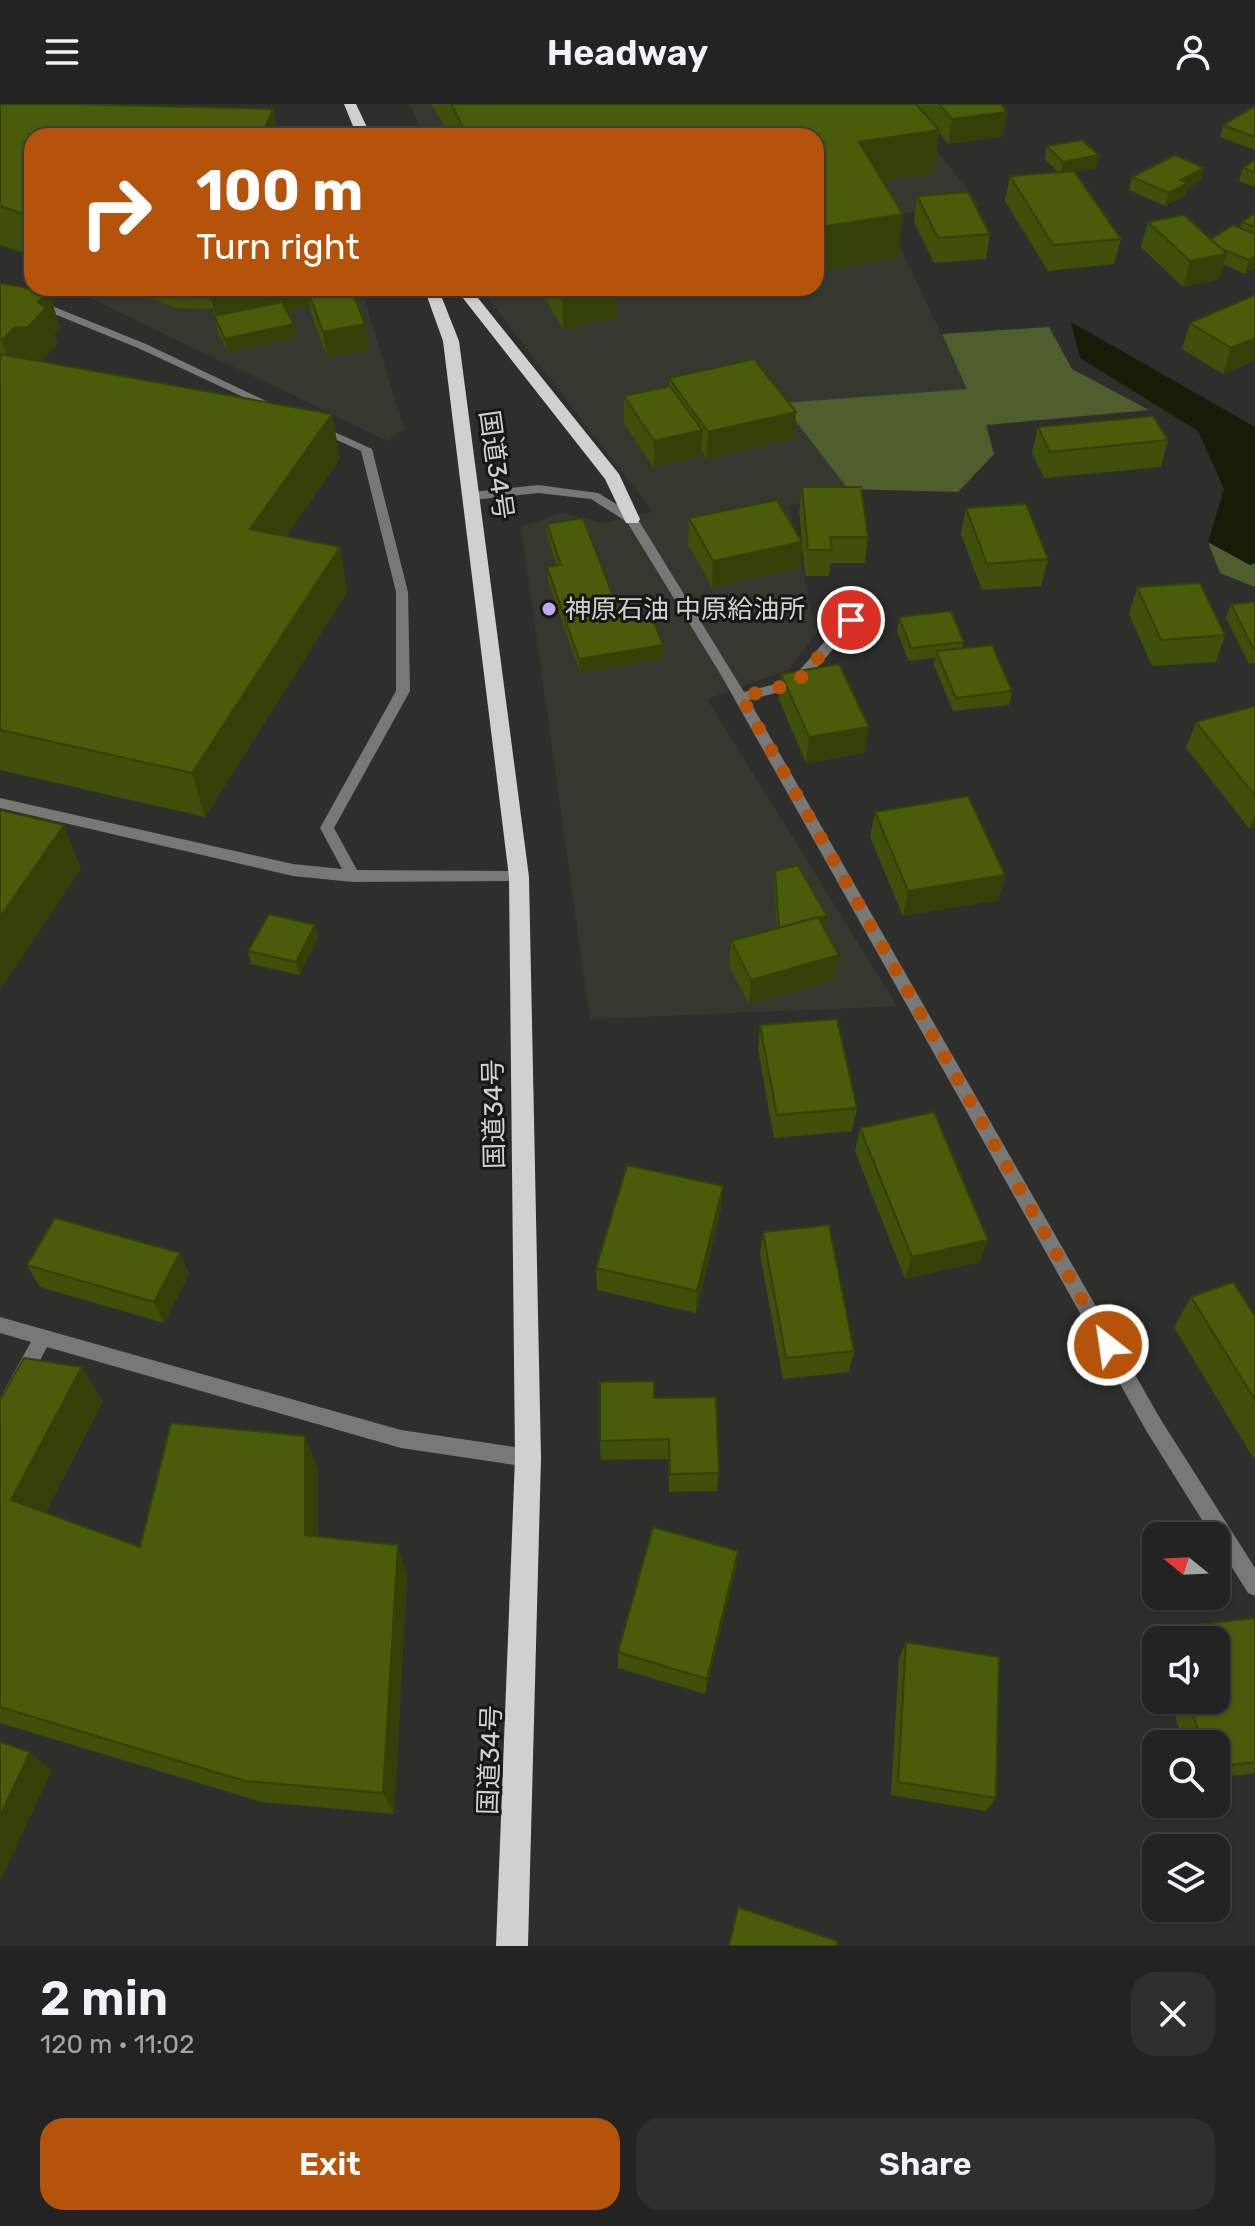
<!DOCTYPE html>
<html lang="en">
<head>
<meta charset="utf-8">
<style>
	body { margin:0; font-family:Rubik,"Noto Sans JP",sans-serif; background:#2e2f2f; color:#f1f3f6; height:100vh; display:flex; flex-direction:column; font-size:30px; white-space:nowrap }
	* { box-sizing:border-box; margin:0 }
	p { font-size:26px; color:#a2a4a5 }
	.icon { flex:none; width:44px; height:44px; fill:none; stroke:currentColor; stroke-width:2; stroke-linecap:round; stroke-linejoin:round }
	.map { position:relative; height:1842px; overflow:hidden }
	.details { display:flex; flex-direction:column; background:#222322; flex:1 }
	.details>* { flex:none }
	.banner { position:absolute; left:24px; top:24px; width:800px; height:168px; border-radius:24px; box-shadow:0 2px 6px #0004,0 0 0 2px #3f4040; background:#b45309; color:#fff; overflow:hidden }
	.needle { width:52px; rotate:288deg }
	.tools { position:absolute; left:1142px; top:1418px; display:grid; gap:16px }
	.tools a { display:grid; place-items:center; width:88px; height:88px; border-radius:16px; background:#222322; box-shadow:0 2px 6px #0004,0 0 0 2px #3f4040; font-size:40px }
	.pin { position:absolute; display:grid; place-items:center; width:68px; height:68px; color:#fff; margin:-34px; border:4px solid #fff; border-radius:50%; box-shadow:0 2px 8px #0007 }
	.me { position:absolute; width:88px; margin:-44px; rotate:330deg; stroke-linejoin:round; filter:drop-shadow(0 0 6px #0008) }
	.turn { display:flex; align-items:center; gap:28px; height:168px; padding:0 40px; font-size:36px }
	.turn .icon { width:104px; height:104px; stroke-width:2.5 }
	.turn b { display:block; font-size:56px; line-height:68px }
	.round { display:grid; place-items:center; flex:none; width:84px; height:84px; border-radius:24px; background:#2e2f2f }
	.headline { display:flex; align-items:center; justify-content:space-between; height:136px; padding:0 40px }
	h1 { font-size:48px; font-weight:600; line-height:60px }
	.primary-button { display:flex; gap:16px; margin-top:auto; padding:16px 40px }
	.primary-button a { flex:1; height:92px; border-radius:24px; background:#b45309; color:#fff; font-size:32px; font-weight:600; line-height:92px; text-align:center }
	.primary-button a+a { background:#2e2f2f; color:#f1f3f6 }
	header { display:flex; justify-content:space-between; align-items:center; height:104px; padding:0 40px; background:#222322; font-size:36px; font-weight:600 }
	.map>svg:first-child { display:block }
</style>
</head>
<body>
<header><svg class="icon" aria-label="menu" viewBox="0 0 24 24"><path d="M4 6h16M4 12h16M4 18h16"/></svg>Headway<svg class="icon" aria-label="person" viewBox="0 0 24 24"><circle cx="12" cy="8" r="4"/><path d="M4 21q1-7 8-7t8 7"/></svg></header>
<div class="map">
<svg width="1255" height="1842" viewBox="0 0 1255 1842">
	<rect width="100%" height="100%" fill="#2e2f2d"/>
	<path fill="#363830" d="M409,0H900L980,102L885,111L967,285L783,300L848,385L789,402L816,530L788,566L707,595L897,902L590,915L521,423L562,409L603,419L653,408L480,184H816V32H425Z
		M69,184H361L404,325L388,337Z"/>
	<path fill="#505e2d" d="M1049,223L1072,265L1149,306L986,321L994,350L958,388L848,385L782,299L967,285L942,230Z
		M1208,438L1250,461L1255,459V483L1220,469Z"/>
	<path fill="#161c06" d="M1071,218L1255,323V459L1250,461L1208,438L1224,385L1198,327L1080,254Z"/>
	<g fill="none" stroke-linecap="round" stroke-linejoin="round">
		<path fill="#787877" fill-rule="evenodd" d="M0,181L146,240L283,305L273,307L138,244L0,188Z
			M317,320L372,345L408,488L410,587L334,724L357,766L519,767L524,769L526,773L524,777L353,778L293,772L0,704V694L293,760L342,765L320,724L396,587V488L361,347L313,325V321Z"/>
		<path fill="#787877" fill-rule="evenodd" d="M538,381L598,389L636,412L744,588L791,576L846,513H856V519L801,582L749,596L1161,1316L1255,1464V1492L1248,1489L1216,1438V1432H1212L1147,1328L721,571L627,418L591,395L538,389L472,396L466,392L472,388Z
			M0,1213L401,1326L528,1345L535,1348L538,1354L535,1360L528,1363L401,1344L47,1243L7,1319L0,1322V1294L31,1238L0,1229Z"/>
		<path fill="#d0d0ce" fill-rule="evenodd" d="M344,0H356L371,32H357Z
			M424,184H438L459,237L529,773L541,1354L528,1842H496L515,1354L509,773L443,237Z
			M455,184H470L619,370L640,415L638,419H626L605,375Z"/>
	</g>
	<path fill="#404f09" d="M0,0L273,5L277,28V29L32,32V152L0,141Z
		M432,0H1001L1003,32L948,40L939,28L933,69L882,77L903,110L897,154L816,32H449Z
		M1255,2V46L1220,33L1223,21Z
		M1047,42L1099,51L1096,64L1075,68L1121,135L1114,160L1048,167L1005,97L1010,72L1058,68L1045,55Z
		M1255,56V83L1239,77L1243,64Z
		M1132,73L1201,77L1187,84L1185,92L1165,102L1129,86Z
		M917,92L990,130L986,155L934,159L914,118Z
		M1255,109V163L1245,170L1223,160L1219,175L1183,183L1141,143L1148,118L1211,135L1240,124L1242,118Z
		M0,179L49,188L60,224L54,230L57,240L41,257L332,310L340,355L286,432L340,443L347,488L205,713L0,666Z
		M121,184H351L365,220L369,246L327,253L311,209L310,202L286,206L296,234L228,248L217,226L213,205L177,204Z
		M539,184H617V214L563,225Z
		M662,184H720L668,193Z
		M1255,191V256L1223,270L1182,245L1190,219Z
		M669,274L794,334L707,355L701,346V352L654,364L624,319V292L669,282Z
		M1038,323L1168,336L1161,363L1044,374L1032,349Z
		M802,383L868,433L865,459H831L829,472H805L802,441L800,464L712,483L688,440L689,414L802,436L799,409Z
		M966,404L1048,455L1041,482L982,486L961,430Z
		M547,420L623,518L663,541V555L580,569L548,477L547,463L557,462L547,433Z
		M1137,483L1225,531L1216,558L1152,562L1129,510Z
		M1255,498V559L1249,560L1226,514L1231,500Z
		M899,513L964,538L962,544L1012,587L1009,601L953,607L934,561L935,554L909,557L897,527Z
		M781,570L865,649L806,659L779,596Z
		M1255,602V723L1249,724L1186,644L1196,618Z
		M875,708L1005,771L998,796L903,812L870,733Z
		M775,767L825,825L835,876L749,900L729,862L731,837L777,824L774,780Z
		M315,821L318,834L299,871L251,860L248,847Z
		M760,921L857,1004L852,1027L774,1034L758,945Z
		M860,1024L980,1158L905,1175L855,1047Z
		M721,1105L696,1209L597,1186L596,1164Z
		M763,1128L854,1247L849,1268L783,1275L760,1150Z
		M180,1149L189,1170L164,1219L40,1183L27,1161Z
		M1191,1193L1255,1212V1357L1174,1223Z
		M654,1294L719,1369L717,1387L669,1388L668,1355L601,1356L600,1337Z
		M0,1296L103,1297L45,1409L140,1443L318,1365V1432L407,1471L394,1710L262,1698L0,1619Z
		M738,1447L736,1464L705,1590L618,1564V1548Z
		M1255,1514V1669L1216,1674V1640H1183L1171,1596H1216V1536H1158L1168,1524Z
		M906,1538L996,1694L986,1707L891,1691L899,1554Z"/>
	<path fill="#344007" d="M273,5L277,32H262Z
		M1007,8L1003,32L948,40L952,15Z
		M939,26L933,69L854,81L859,38Z
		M1099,51L1096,64L1061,71L1063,58Z
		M1204,64L1201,77L1187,84L1185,92L1165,102L1169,89L1181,76Z
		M903,110L897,154L816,168V124Z
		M1227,150L1219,175L1183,183L1190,157Z
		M1255,152V163L1245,170L1249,156Z
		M265,184H307L310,202L218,220L211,194Z
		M587,184H617V214L563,225L562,189Z
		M668,184H720L668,193Z
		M49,188L60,224L54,230L57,240L39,259L14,273L2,236Z
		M294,220L296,234L228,248L225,235Z
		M365,220L369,246L327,253L323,228Z
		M1255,234V256L1223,270L1231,244Z
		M796,308L794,334L707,355L708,328Z
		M332,310L340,355L259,471L250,425Z
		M702,326L701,352L654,364V337Z
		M802,438L800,464L712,483L713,457Z
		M340,443L347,488L205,713L192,669Z
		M663,541V555L580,569L579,555Z
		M869,623L865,649L806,659L809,633Z
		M1255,711V723L1249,724Z
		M64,721L81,765L0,886V813Z
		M1005,771L998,796L903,812L908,787Z
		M827,812L825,825H779Z
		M315,821L318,834L299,871L296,858Z
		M839,851L835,876L749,900L751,876Z
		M723,1082L721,1105L696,1209L697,1187Z
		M988,1136L980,1158L905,1175L912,1153Z
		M180,1149L189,1170L164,1219L154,1198Z
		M82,1263L103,1297L35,1427L11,1396Z
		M305,1332L318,1365V1461L305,1431Z
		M398,1441L407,1471L394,1710L383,1689Z
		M738,1447L736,1464L705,1590L707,1575Z
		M30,1648L52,1666L0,1778V1712Z"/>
	<path fill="#4a5c0a" stroke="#344007" stroke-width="2" d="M0,0H71L273,5L262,32H32V113L0,102Z
		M451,0H916L939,26L859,38L903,110L816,124V32H468Z
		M939,0H1001L1007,8L952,15Z
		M1255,2V33L1223,21Z
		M1082,36L1099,51L1063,58L1047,42Z
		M1175,51L1204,64L1181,76L1188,79L1169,89L1132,73Z
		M1255,56V68L1243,64Z
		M1074,67L1121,135L1053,141L1010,72Z
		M968,88L990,130L938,134L917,92Z
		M1255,109V123L1242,118Z
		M1184,111L1227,150L1190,157L1148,118Z
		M1233,121L1255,130V152L1249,156L1220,144L1211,135Z
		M0,179L49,188L38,198L46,204L28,223L14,224L2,236H0Z
		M215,184H265L211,194Z
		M307,184H351L365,220L323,228Z
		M559,184H587L562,189Z
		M1255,191V234L1231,244L1190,219Z
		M282,198L294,220L225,235L214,212Z
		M0,250L332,310L250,425L340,443L192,669L0,626Z
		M754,255L796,308L708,328L669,274Z
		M670,282L702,326L654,337L624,292Z
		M1153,312L1168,336L1050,348L1038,323Z
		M802,383H861L868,433H830L832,446H808Z
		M777,396L802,438L713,457L689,414Z
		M1026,400L1048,455L987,460L966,404Z
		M583,414L623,518L652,513L663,541L579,555L547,463L561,461L547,420Z
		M1200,479L1225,531L1161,536L1137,483Z
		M1255,498V546H1254L1231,500Z
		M951,507L964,538L911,544L899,513Z
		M992,541L1012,587L956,594L936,547Z
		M839,560L869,623L809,633L781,570Z
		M1255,602V692L1196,618Z
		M968,692L1005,771L908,787L875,708Z
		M0,706L64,721L0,813Z
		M798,761L827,812L819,814L818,813L779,824L775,767Z
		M269,810L315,821L296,858L248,847Z
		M818,813L839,851L751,876L731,837Z
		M837,915L857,1004L777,1011L760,921Z
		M934,1008L988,1136L912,1153L860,1024Z
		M627,1061L723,1082L697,1187L596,1164Z
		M55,1114L180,1149L154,1198L27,1161Z
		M829,1121L854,1247L786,1254L763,1128Z
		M1233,1178L1255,1212V1296L1191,1193Z
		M24,1254L82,1263L11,1396L140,1443L171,1319L305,1332V1431L398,1441L383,1689L245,1677L0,1603V1296Z
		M654,1277V1294L716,1293L719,1369L670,1370L669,1335L600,1337V1278Z
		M653,1423L738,1447L707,1575L618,1548Z
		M1255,1514V1658L1216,1663V1640H1202L1189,1596H1216V1536H1172L1168,1524Z
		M906,1538L999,1553L996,1694L898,1678Z
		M0,1638L30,1648L0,1712Z
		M738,1803L837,1837V1842H729Z"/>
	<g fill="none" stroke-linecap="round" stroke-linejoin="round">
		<path stroke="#b45309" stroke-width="14" stroke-dasharray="0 25.2" d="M851,516L796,579L741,593L1108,1241"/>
	</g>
	<circle fill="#c4a7f1" stroke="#171716" stroke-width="3" cx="549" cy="505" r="8"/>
	<g text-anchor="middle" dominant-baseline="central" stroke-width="6" stroke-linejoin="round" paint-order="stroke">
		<g font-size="26" fill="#d1d2d0" stroke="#171716">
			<text transform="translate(496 361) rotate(82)">国道34号</text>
			<text transform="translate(494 1010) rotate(-91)">国道34号</text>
			<text transform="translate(490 1656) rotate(-88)">国道34号</text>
		</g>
		<g font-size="26" fill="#d1d2d0" stroke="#171716" text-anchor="start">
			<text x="565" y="505">神原石油 中原給油所</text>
		</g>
	</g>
</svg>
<div class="tools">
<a><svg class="needle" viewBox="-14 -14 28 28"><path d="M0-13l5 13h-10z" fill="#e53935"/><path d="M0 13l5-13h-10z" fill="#a2a4a5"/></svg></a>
<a><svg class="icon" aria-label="sound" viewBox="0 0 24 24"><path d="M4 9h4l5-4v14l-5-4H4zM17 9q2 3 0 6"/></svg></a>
<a><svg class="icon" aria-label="search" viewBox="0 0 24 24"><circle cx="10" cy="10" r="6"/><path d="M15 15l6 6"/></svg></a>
<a><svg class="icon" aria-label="layers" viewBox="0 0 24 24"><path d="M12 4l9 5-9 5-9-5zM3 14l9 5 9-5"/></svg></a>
</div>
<div class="pin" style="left:851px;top:516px;background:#d93025"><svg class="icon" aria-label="arrive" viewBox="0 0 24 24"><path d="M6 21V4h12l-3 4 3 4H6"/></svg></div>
<svg class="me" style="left:1108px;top:1241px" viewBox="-20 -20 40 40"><circle r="17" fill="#b45309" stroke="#fff" stroke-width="3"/><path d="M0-11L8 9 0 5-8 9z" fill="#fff"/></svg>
<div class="banner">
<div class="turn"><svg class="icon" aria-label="right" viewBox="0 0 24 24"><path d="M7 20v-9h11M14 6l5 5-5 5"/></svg><div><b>100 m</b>Turn right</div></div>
</div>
</div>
<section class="details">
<div class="headline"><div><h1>2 min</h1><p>120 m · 11:02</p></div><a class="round"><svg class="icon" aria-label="close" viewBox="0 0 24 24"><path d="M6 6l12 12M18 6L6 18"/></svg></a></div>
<div class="primary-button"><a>Exit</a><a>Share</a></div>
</section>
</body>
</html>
